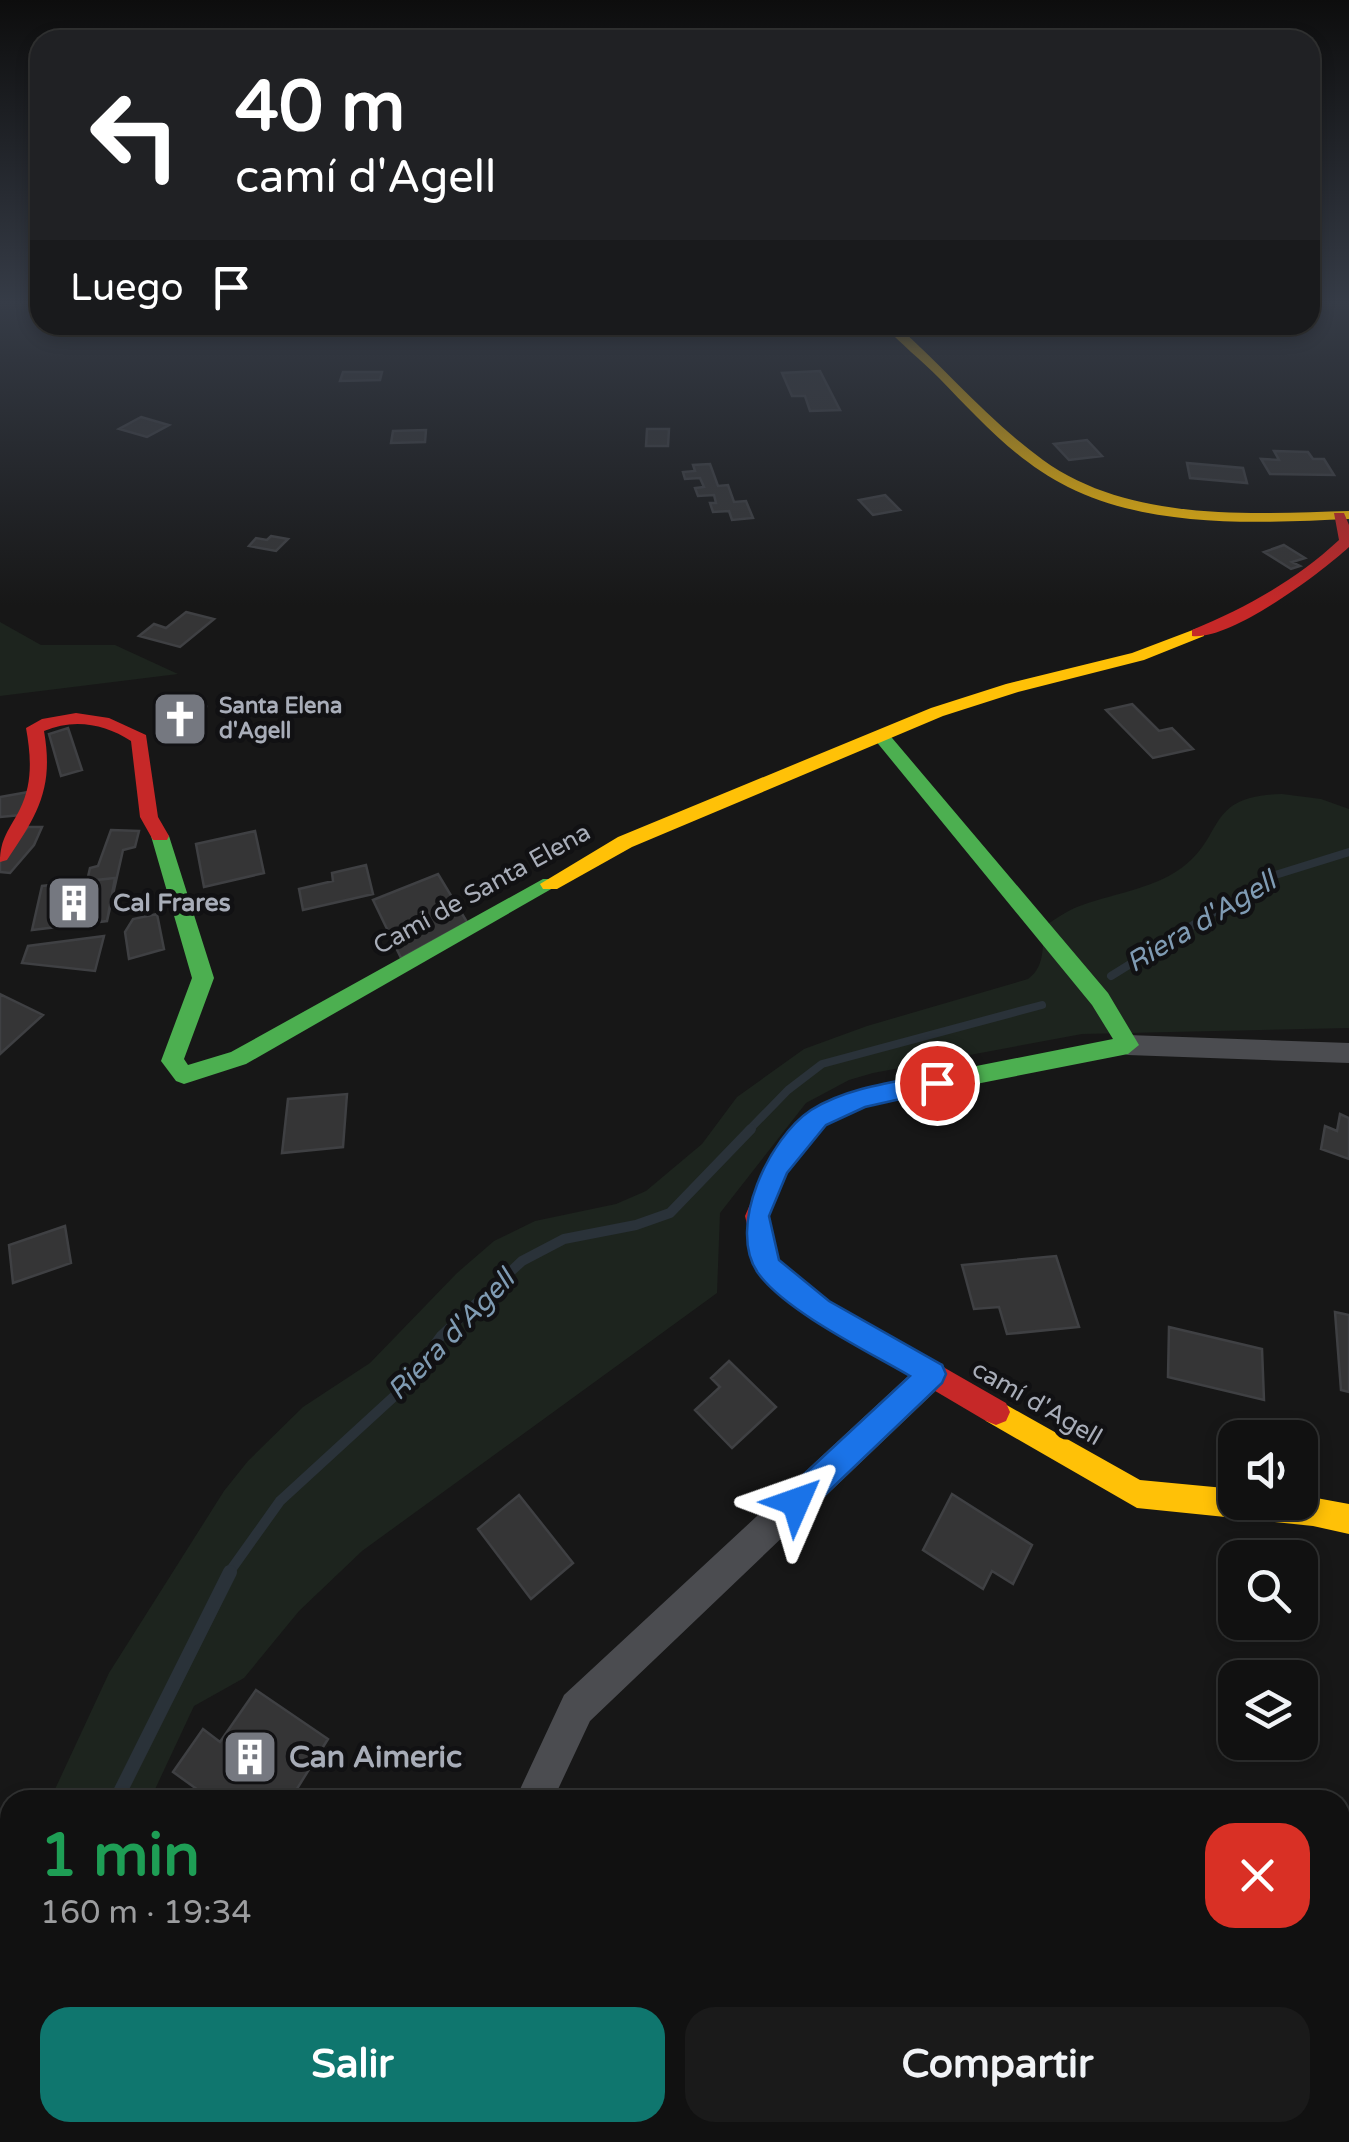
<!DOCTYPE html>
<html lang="es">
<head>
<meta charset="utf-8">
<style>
	body { margin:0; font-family:"Varela Round",sans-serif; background:#1a1a1a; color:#f1f3f6; height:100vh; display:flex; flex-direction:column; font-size:38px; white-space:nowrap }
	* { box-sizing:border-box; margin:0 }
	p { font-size:32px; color:#9c9d9f }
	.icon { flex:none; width:55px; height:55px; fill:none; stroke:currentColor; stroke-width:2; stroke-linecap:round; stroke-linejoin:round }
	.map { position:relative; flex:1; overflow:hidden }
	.panel { position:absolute; left:0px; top:1790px; width:1350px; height:352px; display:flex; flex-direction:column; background:#111; border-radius:30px 30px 0 0; box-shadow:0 5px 15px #0003,0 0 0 2px #303131 }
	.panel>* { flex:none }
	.banner { position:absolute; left:30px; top:30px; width:1290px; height:305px; border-radius:30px; box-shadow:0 5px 15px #0003,0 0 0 2px #303131; background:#202124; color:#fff; overflow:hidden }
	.fabs { position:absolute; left:1218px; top:1420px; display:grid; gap:20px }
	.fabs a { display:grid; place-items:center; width:100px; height:100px; border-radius:20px; background:#111; box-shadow:0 5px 15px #0003,0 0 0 2px #303131; font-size:50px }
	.pin { position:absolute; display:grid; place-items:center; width:85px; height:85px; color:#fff; margin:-42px; border:5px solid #fff; border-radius:50%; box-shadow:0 2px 10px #0007 }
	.me { position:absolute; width:110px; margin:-55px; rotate:47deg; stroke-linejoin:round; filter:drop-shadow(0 0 8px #0008) }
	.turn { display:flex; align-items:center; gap:35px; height:210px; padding:0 40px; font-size:45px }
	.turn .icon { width:130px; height:130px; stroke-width:2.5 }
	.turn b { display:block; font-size:70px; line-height:85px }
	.then { display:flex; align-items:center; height:95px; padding:0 40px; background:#0003; gap:20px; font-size:38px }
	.round { display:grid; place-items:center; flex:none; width:105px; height:105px; border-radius:30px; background:#1a1a1a }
	.head { display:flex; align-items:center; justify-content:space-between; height:170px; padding:0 40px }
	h1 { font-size:60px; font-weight:800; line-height:75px; color:#1e9e55 }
	.action { display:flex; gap:20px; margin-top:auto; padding:20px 40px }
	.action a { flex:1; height:115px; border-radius:30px; background:#0f766e; color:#fff; font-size:40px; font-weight:800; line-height:115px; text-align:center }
	.action a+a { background:#1a1a1a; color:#f1f3f6 }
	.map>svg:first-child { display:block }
</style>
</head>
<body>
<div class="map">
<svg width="1349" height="2142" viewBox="0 0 1349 2142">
	<rect width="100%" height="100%" fill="#171717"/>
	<path fill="#1d241e" d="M0,622L41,645H115L178,674L0,696Z
		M1282,794L1321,799L1349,809V1028L1082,1034L873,1073L849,1080L806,1103L720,1213L717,1293L362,1551L299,1611L244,1678L194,1706L150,1800H50L109,1673L224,1491L248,1461L303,1407L370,1363L457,1273L494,1241L535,1221L616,1204L646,1191L702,1144L737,1097L804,1049L867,1026L1028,979C1045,967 1043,946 1043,927C1054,920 1065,912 1077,907C1110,894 1150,890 1180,869C1226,837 1204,795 1282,794Z
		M10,1887V2132L142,2133L141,2142H0V1912Z"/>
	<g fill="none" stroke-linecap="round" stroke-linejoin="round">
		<path stroke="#2a3239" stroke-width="5" d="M89,328L123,325"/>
		<path stroke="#2a3239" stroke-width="8" d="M1111,976L1272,876L1349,852
			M748,1131L788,1090L822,1064L1042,1005"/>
		<path stroke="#2a3239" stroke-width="10" d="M228,1574L280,1501L400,1391L441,1336L522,1261L564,1239L636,1225L670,1213L751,1129"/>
		<path stroke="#2a3239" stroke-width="14" d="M116,1800L230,1572
			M0,2078L10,2049"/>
	</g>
	<path fill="#353536" stroke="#3f4043" stroke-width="2.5" d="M820,371L840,410L810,411L805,396H792L782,373Z
		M343,372H382L380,380L340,381Z
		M141,417L169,425L147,437L119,429Z
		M647,429H669L668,446H646Z
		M426,430L425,442L391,443L393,431Z
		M1087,440L1102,456L1069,460L1054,444Z
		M1274,451L1308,452L1313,459H1324L1334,475L1270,474L1261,459L1279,460Z
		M1187,463L1243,468L1247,483L1190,478Z
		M710,464L718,486L728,485L734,502L746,501L753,518L732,520L729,511L713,512L710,503H716L714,495L698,496L695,488L704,487L700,478L685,479L683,472L695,471L693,465Z
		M885,495L900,510L873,515L859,500Z
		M271,536L288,539L276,551L249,546L256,538L267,540Z
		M1284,545L1305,558L1292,562L1300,566L1291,569L1264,552Z
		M186,612L214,619L180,647L139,636L154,624L166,628Z
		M1132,704L1159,731L1172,728L1193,749L1153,758L1106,710Z
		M206,707L202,724L156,722V716L165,711Z
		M68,728L82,770L61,776L49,734Z
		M34,791L21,815L0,817V797Z
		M28,827H42L34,845L10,873L0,872V862Z
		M111,830L139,831L135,847L123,850L107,921L32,930L42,886L87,881L90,868L98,866Z
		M255,831L264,873L204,887L196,844Z
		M366,865L373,894L303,910L299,889L333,881L332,873Z
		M438,874L467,922L401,958L373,900Z
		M115,878L107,921L32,930L42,886Z
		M157,914L164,949L129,959L125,932L133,919Z
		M104,936L95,971L22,963L28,946Z
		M0,994L43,1015L0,1054Z
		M347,1094L343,1147L282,1153L288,1099Z
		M1340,1114L1349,1118V1159L1321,1149L1325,1126L1337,1131Z
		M65,1226L71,1263L13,1283L9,1245Z
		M1056,1256L1079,1327L1007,1334L999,1307L974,1309L962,1265Z
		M1335,1312L1349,1315V1392L1341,1390Z
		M1169,1327L1262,1349L1264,1400L1168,1377Z
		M729,1361L776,1407L732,1448L695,1410L720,1387L711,1378Z
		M952,1494L1032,1545L1013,1584L992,1571L983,1589L923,1550Z
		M519,1495L573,1563L531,1599L478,1529Z
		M256,1690L328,1739L290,1800H212L173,1772L203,1729L220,1742Z
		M188,2132H275V2142H188Z"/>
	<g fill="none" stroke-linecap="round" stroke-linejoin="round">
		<path fill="#4b4c50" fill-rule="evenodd" d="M1128,1035L1349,1043V1063L1128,1055L1119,1052L1116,1045L1119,1038Z
			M932,1360L943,1364L947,1374L943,1384L590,1721L553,1800H515L564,1695L921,1364Z
			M1349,2006V2047L1340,2050V2009Z
			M1213,2132H1259L1255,2142H1209Z"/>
		<path fill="#4caf50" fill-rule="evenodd" d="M881,731L887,732L1108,993L1139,1045L1128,1054L864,1106C853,1112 837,1117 827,1124C812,1135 807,1163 785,1155L781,1148L810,1111L860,1089L1113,1039L1092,1005L875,740L872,736Z
			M160,830L169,836L214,978L184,1059L188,1065L231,1052L543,879H557L560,884L246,1064L184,1084L176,1081L161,1061L192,978L151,836Z"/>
		<path fill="#ffc107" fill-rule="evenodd" d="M883,325H896C946,369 989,421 1043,460C1129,522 1249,514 1349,511V519C1258,523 1153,529 1068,487C1017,462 978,418 939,378C921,360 901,344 883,325Z
			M1198,628L1204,630V636L1144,660L1018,692L943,716L632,847L557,889H543L540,884L618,837L931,708L1006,684L1132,653Z
			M996,1399L1140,1480L1235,1489V1502H1300V1495L1349,1504V1534L1313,1526L1137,1508L986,1421L982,1412L986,1403Z"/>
		<path fill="#c62828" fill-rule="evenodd" d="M1334,513H1344L1349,525V547C1321,573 1230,641 1192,636V630C1247,607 1296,580 1339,540Z
			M76,713L109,718L146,735L158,817L169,836L167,840H153L140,817L131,741C105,724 74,718 44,731C54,788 38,814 7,860L0,862C0,838 10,829 20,809C33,783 31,756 26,728L42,719Z
			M793,1138L801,1141L805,1148L787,1173L769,1216L779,1260L828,1301L1006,1403L1010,1412L1006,1421L996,1425L986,1421L810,1317L759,1274L745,1216L769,1160L785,1141Z"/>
	</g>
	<linearGradient id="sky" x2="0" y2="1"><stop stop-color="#0d0d0d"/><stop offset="0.5" stop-color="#363c47"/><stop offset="1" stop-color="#363c47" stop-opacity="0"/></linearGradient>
	<rect width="1349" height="606" fill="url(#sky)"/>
	<path fill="#1a73e8" stroke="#114b97" stroke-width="2.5" d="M937,1074L948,1083L945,1089L865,1107L826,1125L787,1173L769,1216L779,1260L829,1301L942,1365L946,1374L942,1383L806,1513L796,1517L785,1513L781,1502L785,1492L910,1376C869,1352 785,1311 758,1273C726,1227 770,1137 811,1110C848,1087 895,1082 937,1074Z"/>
	<defs>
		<g id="church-square" transform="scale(2.875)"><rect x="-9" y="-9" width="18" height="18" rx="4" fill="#757880" stroke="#111113"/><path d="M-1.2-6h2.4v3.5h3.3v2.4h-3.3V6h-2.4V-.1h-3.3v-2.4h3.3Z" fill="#fff"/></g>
		<g id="building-square" transform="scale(2.875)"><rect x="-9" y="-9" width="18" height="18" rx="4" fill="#757880" stroke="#111113"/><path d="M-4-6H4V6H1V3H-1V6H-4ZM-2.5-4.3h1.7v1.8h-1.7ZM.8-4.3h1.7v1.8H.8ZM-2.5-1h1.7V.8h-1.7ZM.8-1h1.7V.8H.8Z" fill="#fff"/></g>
	</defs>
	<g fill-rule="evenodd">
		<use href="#church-square" x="180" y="719"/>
		<use href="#building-square" x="74" y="903"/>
		<use href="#building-square" x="250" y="1757"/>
	</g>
	<g text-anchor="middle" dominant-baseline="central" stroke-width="9" stroke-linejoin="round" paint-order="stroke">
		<g font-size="22" font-weight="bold" fill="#a8adb8" stroke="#111113" text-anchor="start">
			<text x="219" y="706">Santa Elena<tspan x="219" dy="25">d'Agell</tspan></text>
		</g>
		<g font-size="25" fill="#a8adb8" stroke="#111113">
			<text transform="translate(482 889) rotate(-29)">Camí de Santa Elena</text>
			<text transform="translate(1037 1403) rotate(30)">camí d'Agell</text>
		</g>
		<g font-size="25" font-weight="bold" fill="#a8adb8" stroke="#111113" text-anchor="start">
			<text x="113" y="903">Cal Frares</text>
		</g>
		<g font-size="28" font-style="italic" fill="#7f9bb3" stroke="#111113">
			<text transform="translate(1201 922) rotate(-31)">Riera d'Agell</text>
			<text transform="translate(451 1335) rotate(-46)">Riera d'Agell</text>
		</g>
		<g font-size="30" font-weight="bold" fill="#a8adb8" stroke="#111113" text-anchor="start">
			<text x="289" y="1757">Can Aimeric</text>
		</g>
	</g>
</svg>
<div class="fabs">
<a><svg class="icon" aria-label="sound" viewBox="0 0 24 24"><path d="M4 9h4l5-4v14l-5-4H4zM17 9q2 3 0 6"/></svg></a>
<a><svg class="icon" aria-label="search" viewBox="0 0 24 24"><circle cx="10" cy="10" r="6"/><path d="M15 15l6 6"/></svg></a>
<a><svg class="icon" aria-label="layers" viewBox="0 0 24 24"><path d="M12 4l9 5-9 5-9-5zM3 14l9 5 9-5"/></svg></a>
</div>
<div class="pin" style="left:937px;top:1083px;background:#d93025"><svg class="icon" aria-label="arrive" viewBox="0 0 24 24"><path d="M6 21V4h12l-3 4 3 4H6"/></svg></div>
<svg class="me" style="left:796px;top:1502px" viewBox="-20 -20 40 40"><path d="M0-17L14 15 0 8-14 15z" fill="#1a73e8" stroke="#fff" stroke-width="4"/></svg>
<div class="banner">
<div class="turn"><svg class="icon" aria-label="left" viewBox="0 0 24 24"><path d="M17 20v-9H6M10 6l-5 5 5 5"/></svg><div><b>40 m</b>camí d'Agell</div></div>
<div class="then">Luego<svg class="icon" aria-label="arrive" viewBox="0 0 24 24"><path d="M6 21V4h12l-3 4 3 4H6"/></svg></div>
</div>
<section class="panel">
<div class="head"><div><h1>1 min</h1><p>160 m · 19:34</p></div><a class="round" style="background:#d93025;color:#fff"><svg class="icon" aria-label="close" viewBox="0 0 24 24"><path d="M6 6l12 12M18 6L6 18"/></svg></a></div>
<div class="action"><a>Salir</a><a>Compartir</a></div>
</section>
</div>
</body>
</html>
